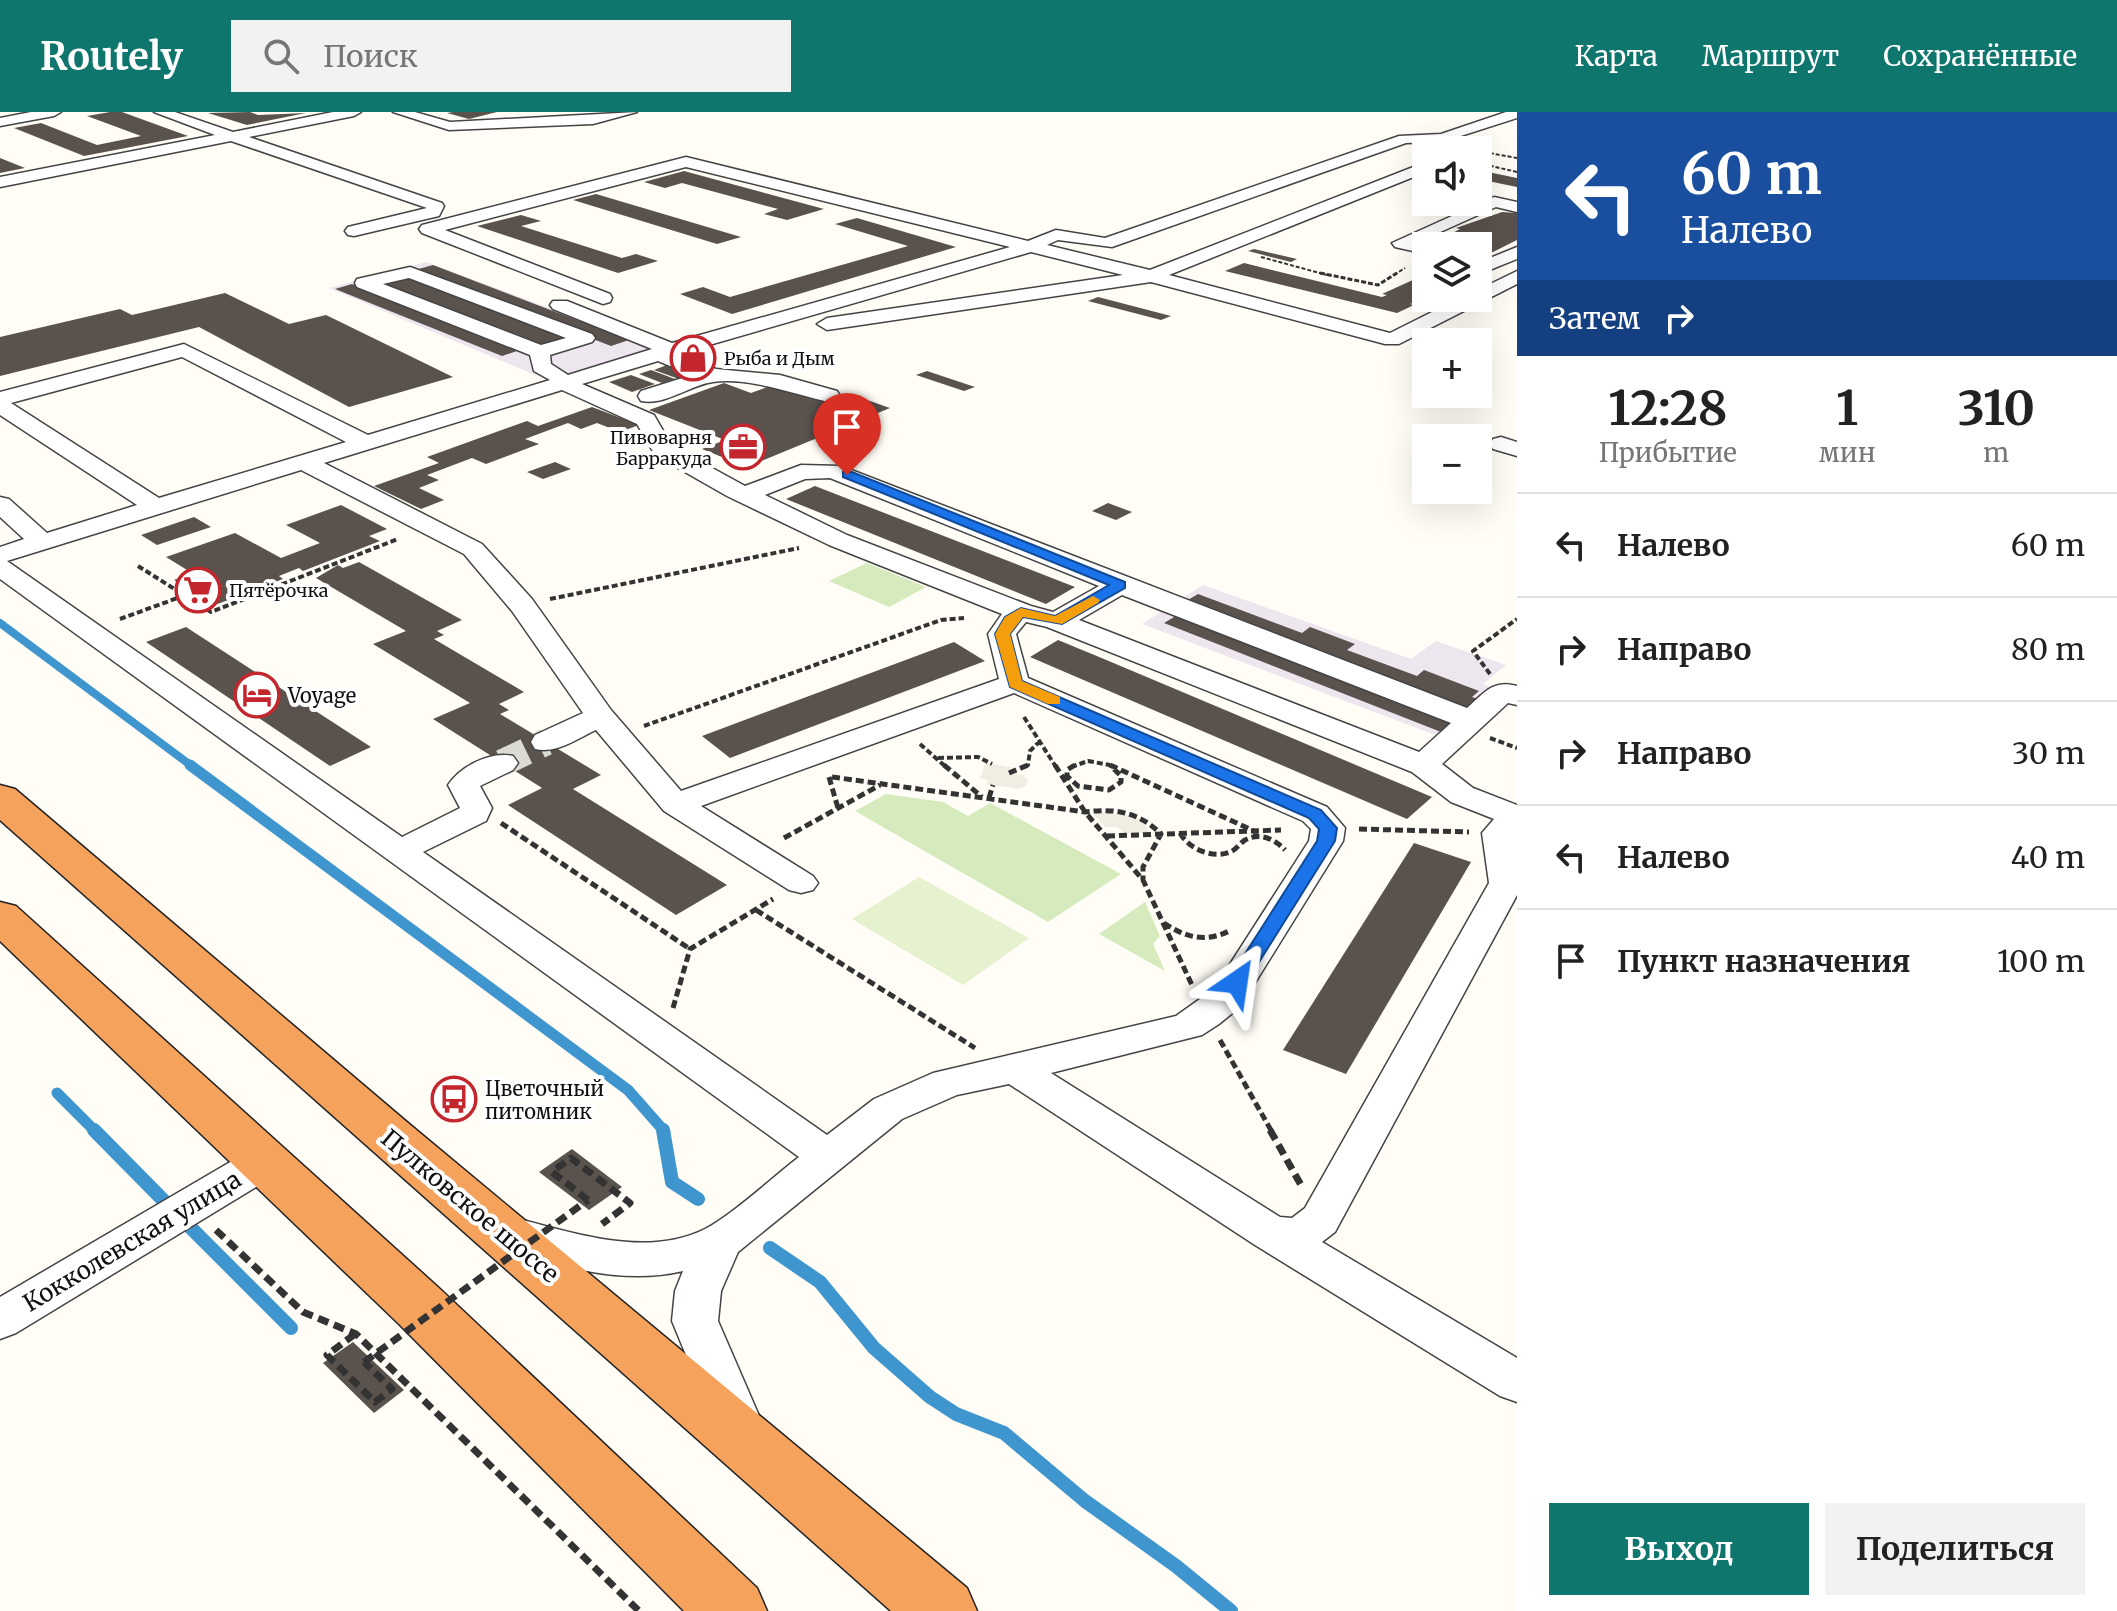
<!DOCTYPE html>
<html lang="ru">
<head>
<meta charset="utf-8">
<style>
	body { margin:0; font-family:Merriweather,serif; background:#f2f2f2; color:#222; height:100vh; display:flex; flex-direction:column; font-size:30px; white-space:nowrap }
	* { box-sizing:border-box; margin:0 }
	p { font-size:26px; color:#767676 }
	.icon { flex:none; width:44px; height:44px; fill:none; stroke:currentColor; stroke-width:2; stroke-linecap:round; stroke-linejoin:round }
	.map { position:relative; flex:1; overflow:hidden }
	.panel { display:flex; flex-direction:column; background:#fff; width:600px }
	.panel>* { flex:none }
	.hud { background:#1a4fa0; color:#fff; overflow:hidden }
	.buttons { position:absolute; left:1412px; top:24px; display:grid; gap:16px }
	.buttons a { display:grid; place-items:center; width:80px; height:80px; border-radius:0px; background:#fff; box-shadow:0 8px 32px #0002; font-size:40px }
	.pin { position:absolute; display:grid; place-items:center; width:68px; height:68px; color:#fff; margin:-82px -34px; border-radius:50% 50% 50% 0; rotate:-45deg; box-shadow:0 0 8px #0007 }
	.pin .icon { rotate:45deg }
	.me { position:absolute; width:88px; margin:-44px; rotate:32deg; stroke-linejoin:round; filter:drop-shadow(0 0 6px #0008) }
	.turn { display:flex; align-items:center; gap:28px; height:168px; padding:0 32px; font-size:36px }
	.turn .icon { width:104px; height:104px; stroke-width:2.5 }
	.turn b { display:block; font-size:56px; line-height:68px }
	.then { display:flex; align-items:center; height:76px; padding:0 32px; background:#0003; gap:16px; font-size:30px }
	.eta { display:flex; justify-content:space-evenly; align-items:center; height:136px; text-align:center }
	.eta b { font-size:48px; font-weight:700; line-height:56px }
	.action { display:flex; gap:16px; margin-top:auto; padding:16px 32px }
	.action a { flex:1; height:92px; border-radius:0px; background:#0f766e; color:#fff; font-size:32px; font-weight:700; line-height:92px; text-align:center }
	.action a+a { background:#f2f2f2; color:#222 }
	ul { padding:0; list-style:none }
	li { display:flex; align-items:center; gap:24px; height:104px; padding:0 32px; border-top:2px solid #e0e0e0 }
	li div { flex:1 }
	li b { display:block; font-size:30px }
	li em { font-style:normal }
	header { display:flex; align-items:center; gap:48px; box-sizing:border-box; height:112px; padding:0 40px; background:#0f766e; color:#fff }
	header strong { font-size:38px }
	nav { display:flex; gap:44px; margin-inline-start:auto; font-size:28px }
	.search { width:560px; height:72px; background:#f2f2f2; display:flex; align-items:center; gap:20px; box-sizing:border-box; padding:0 28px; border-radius:0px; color:#767676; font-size:30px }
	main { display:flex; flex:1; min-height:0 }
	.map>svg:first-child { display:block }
</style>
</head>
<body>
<header>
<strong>Routely</strong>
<div class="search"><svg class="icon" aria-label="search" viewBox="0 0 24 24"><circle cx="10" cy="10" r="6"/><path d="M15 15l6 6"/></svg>Поиск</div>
<nav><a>Карта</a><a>Маршрут</a><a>Сохранённые</a></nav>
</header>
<main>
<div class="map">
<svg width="1517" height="1499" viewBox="0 0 1517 1499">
	<rect width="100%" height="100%" fill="#fffdf5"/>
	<path fill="#eee6ef" d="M426,150L633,227L649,238L547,268L329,176Z
		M1203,473L1411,547L1436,529L1506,553L1483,572L1498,578L1443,626L1142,512Z"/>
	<path fill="#d5ebbd" d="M867,451L926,475L889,495L829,469Z
		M886,682L943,690L968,704L990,691L1121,762L1048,810L855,699Z
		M1145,790L1160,824L1153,832L1165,859L1099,822Z"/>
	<path fill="#e6f2cf" d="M919,765L1029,826L963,873L852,807Z"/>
	<path fill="#f1ede2" d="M985,651L1011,655L1010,661L1023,663L1028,669L1026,674L1019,677L987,672L988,668L980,666Z
		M1103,700L1137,705L1151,721H1125L1117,715H1105L1093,702Z"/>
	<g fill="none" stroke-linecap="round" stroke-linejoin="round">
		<path stroke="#3f96cf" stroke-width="8" d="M0,511L193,655"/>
		<path stroke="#3f96cf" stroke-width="11" d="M190,653L628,978L665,1020
			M57,981L96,1020"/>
		<path stroke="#3f96cf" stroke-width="14" d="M94,1018L166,1091
			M663,1018L672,1070L698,1087
			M188,1113L291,1216
			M770,1136L820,1170L874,1236L930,1285L956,1302L1004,1321L1085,1389L1176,1454L1231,1499"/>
	</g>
	<path fill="#5a524d" d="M110,0H122L188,24L84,44L14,16L41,11L97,33L141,24L87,4Z
		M250,0L258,3L306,1L247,13L208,1Z
		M497,0L469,7L447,1L453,0Z
		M0,46L25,56L0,61Z
		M1478,58L1517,66V75L1478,67Z
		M684,59L824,97L787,108L764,102L778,97L682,71L665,76L644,70Z
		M596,82L741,125L717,132L573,88Z
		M1502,100L1517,101V128L1493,140L1480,142L1478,134L1430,133L1460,117L1456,116Z
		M521,103L541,109L521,114L622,146L636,142L658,149L618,161L477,114Z
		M857,106L956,135L732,202L680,182L703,175L730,185L908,134L835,112Z
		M1254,137L1297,147L1291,150L1248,139Z
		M1244,151L1382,185L1387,183L1382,182L1426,162V187L1410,192L1414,193L1397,201L1225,159Z
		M433,153L629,228L611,234L415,158Z
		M406,164L570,225L543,234L379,172Z
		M352,172L520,238L502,244L335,177Z
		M225,181L289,212L326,203L453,265L349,295L199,215L0,264V225L120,197L132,203Z
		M1098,185L1171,204L1161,208L1088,189Z
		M667,253L691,262L679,267L654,258Z
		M651,258L675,267L662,271L639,262Z
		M927,259L975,275L964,279L916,263Z
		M631,263L655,272L632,280L609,270Z
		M724,271L751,281L775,272L828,291L850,282L890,296L747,355L702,337L725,328L649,298Z
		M592,295L639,313L620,320L597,311L581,317L568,311L525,327L539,332L486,352L472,346L427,363L439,368L419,376L444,388L421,397L374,374L439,351L427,345L527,309L538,314Z
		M555,350L571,357L543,367L527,360Z
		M815,374L1075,475L1046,492L786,387Z
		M1108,391L1132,400L1116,408L1092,399Z
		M341,393L387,417L369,424L380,429L303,459L299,456L279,464L283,467L215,493L174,468L192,461L166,445L235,421L281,446L320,431L286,413Z
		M194,405L211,415L157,433L141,423Z
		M359,450L462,508L437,519L444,523L434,527L524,580L499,592L509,598L500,602L601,663L573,677L727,773L676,803L508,693L542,676L433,607L470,591L373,532L406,519L316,466L338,453L343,456Z
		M1198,482L1302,521L1310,515L1355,532L1347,538L1417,564L1424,558L1479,579L1472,585L1478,587L1464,598L1183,491Z
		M1179,502L1454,609L1441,620L1164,511Z
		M186,515L371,635L330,654L146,530Z
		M1058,528L1104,547L1432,685L1407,707L1030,545Z
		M954,530L985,549L730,646L702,624Z
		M1414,731L1471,750L1346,962L1283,938Z
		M572,1037L622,1075L589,1098L539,1060Z
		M353,1230L404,1278L374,1301L323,1251Z"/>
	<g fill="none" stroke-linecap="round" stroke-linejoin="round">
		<path stroke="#dbdad3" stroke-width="27" stroke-dasharray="27 14" stroke-linecap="butt" d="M502,651L546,630"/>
		<g stroke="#444" stroke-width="3">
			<path id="minor" d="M31,0H61L54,4L0,14V6Z
				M154,0H175L233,20L333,0H361L354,4L249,25L442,91L444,94L439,104L354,124L348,123L345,119L348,115L427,96L231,29L0,75V65L215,23Z
				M393,0H415L450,10L637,0L593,12L449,18Z
				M1506,0H1517V6L1442,30L1406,31L1112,135L1058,128L1047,133L1150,158L1426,50V60L1169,163L1390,221L1460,186H1478V178L1517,159V172L1399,232H1385L1151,170L827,218L817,212L827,206L1123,163L1031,140L678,242L716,257L780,263L837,279L840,284L837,289L829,290C795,282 748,265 713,270C690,273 665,294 641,289L638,284L641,279L692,263L658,249L582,272L654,303L672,334L745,374L801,353L841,354L1467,596C1484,581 1493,567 1517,574V593L1508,591L1442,652L1473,676L1517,693V783L1335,1120L1322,1130L1517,1246V1290L1500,1284L1255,1133L1009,972L957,983L902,1007L738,1140L721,1179L718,1209L763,1313L755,1328L738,1334L721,1328L672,1209L675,1179L683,1159C620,1174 555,1153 495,1134L489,1122L495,1110L511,1105C572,1120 645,1147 705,1117C732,1103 773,1065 799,1045L0,467V435L24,427L0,405V385L9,387L47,421L137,393L0,303V280L184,232L368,323L550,268L534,259L530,243L357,175L355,171L357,167L410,155L592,222L595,226L592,230L550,243L551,252L568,263L652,237L553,197L550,193L553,189H567L672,231L1010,135L686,55L445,118L610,182L612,186L610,190L603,192L422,121L419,117L422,113L686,45L1028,129L1056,118L1105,126L1399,24L1441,22ZM409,166L566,226L541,233L383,172ZM182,245L346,330L159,386L11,291ZM562,278L637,312L655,343L727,384L829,433L1002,502L988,522L999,567L681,679L611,598L532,487L482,432L324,351ZM301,358L464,442L512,499L583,601L535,623L531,630L535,637C557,642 576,627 596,618L664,699L789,778L801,781L813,778L818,771L813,764L701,694L1014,581L1303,709L1311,717L1309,729L1214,877L1176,904L933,961L874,987L827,1023L423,740L486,709L492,696L480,674L513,658L518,651L513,644C490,639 461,654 448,673L460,696L402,725L7,449ZM830,366L1099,474L1053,500L1031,494L847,423L765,383L805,367ZM1122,483L1451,611L1419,640L1079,508ZM1026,510L1047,515L1412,660L1451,690L1494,707L1482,721L1489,771L1305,1096L1292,1106L1280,1105L1051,961L1202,923L1219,912L1240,895L1343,729L1345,716L1327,695L1028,566L1016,522Z
				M1494,85L1517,90V100L1496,95L1418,130L1433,134H1426V142L1395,135L1392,131Z
				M1517,135V147L1492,157L1478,154V144L1490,146Z
				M1501,325L1517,330V344L1493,337L1490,332L1493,327Z
				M264,1035L279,1039L285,1050L279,1061L16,1221L0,1227V1185L249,1039Z"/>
		</g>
		<g stroke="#222" stroke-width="3">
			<path id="highway" d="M0,673L15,677L408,1011L967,1476L977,1499H891L0,708Z
				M0,790L16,794L440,1177L757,1476L767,1499H684L398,1211L0,829Z"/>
		</g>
		<path stroke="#333" stroke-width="2" stroke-dasharray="4 2" stroke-linecap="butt" d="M1478,39L1517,46
			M1478,51L1517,60
			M1261,145L1327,163
			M1394,163L1405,156"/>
		<path stroke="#333" stroke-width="3" stroke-dasharray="5 2" stroke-linecap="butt" d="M1320,161L1378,173L1397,161"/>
		<path stroke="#333" stroke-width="4" stroke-dasharray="6 3" stroke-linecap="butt" d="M138,454L211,500L398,427
			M550,487L799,436
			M120,507L194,480
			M1490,562L1473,539L1517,507
			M1024,605L1056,655
			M644,614L941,508L964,506
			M1490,626L1517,636
			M920,632L946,655
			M938,646L978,645L992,652
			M1110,653L1113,655
			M1024,655L1028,653L1030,639L1040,629
			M1071,655L1088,649L1110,653"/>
		<path stroke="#333" stroke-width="5" stroke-dasharray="8 4" stroke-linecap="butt" d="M944,653L982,685
			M1055,653L1085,700L1143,768L1192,873
			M1075,653L1067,658V664L1078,674L1109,678L1121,670V664L1110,653
			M1110,653L1254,719L1257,724
			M1009,661L1028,653
			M829,665L838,696
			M832,665L1085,700C1115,696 1139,700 1161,722L1143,755V768
			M989,686L993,673
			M501,711L690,837
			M1359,717L1469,720
			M1180,721C1189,737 1212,747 1230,740C1236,738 1240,731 1245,728C1260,720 1275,727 1285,738
			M1107,724L1281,718
			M784,726L880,673
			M756,798L975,936
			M1164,811C1186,826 1207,831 1231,818
			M673,896L690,837L773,787
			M1220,928L1272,1020"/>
		<path stroke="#333" stroke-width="7" stroke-dasharray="11 6" stroke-linecap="butt" d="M1270,1018L1301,1073
			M588,1088L552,1060L571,1046L630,1091L602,1112
			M216,1118L303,1200L356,1222L639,1499
			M355,1222L327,1243L375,1290L392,1277L364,1250"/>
		<use href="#minor" fill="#fff" fill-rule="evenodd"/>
		<use href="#highway" fill="#f5a25d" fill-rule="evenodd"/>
		<path stroke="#333" stroke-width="7" stroke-dasharray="11 6" stroke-linecap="butt" d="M364,1250L588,1088"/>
	</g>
	<path fill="#1a73e8" stroke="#114b97" stroke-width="2" d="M843,360H852L1125,470V476L1062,512L1023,505L1010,522L1022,569L1321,698L1337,716L1335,729L1244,874L1237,876L1227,870L1317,729L1319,717L1309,706L1010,575L995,522L1005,505L1021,496L1055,504L1109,473L843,365Z"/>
	<path fill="#f59e0b" d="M1093,484L1100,488L1098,491L1062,512L1023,505L1010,522L1022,569L1060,585V592H1048L1010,575L995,522L1005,505L1021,496L1055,504Z"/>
	<defs>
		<g id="shop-ring" transform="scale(2.3)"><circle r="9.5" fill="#fff" stroke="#c4262e" stroke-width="1.5"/><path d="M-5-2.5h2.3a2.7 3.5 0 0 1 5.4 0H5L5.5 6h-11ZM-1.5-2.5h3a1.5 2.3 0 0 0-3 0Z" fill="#c4262e"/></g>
		<g id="office-ring" transform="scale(2.3)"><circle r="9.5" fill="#fff" stroke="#c4262e" stroke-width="1.5"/><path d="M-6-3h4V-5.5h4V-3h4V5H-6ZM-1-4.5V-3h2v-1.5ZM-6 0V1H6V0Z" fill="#c4262e"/></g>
		<g id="supermarket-ring" transform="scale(2.3)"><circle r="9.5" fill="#fff" stroke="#c4262e" stroke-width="1.5"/><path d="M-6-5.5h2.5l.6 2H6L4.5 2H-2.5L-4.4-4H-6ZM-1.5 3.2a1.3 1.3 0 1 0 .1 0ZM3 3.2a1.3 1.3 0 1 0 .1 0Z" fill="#c4262e"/></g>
		<g id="hotel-ring" transform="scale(2.3)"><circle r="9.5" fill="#fff" stroke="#c4262e" stroke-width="1.5"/><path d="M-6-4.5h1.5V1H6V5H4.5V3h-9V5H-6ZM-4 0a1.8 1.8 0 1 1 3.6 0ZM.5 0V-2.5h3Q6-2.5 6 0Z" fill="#c4262e"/></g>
		<g id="bus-ring" transform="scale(2.3)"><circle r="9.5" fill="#fff" stroke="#c4262e" stroke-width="1.5"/><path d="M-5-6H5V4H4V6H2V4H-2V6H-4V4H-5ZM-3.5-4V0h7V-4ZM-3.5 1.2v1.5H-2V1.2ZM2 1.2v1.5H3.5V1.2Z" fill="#c4262e"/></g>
	</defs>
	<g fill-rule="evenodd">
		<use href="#shop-ring" x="693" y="246"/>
		<use href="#office-ring" x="743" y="335"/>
		<use href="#supermarket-ring" x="198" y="478"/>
		<use href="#hotel-ring" x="257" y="583"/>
		<use href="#bus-ring" x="454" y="987"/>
	</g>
	<g text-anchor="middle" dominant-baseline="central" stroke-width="8" stroke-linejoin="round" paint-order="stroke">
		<g font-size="18" fill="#111" stroke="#fff" text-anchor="start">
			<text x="724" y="246">Рыба и Дым</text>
			<text x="712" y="325" text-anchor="end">Пивоварня<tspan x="712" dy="21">Барракуда</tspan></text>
			<text x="229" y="478">Пятёрочка</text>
		</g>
		<g font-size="20" fill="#111" stroke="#fff" text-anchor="start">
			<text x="288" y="583">Voyage</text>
			<text x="485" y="976">Цветочный<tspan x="485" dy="23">питомник</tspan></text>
		</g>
		<g font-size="24" fill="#111" stroke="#fff">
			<text transform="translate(470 1094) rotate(40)">Пулковское шоссе</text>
			<text transform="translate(132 1129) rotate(-31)">Кокколевская улица</text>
		</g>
	</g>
</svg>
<div class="buttons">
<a><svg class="icon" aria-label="sound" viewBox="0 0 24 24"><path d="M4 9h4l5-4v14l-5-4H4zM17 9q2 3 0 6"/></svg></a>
<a><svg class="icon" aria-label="layers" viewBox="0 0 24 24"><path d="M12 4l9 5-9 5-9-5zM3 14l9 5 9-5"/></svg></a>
<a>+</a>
<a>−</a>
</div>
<div class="pin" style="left:847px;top:363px;background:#d93025"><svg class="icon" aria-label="arrive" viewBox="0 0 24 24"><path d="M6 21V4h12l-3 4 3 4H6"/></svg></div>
<svg class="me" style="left:1237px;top:870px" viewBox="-20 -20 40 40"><path d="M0-17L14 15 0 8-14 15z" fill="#1a73e8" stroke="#fff" stroke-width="4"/></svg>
</div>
<section class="panel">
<div class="hud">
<div class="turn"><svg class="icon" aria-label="left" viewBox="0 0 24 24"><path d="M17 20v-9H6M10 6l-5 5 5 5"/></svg><div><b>60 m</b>Налево</div></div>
<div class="then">Затем<svg class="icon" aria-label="right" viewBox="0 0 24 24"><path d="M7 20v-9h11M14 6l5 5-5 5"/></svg></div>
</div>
<div class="eta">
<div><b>12:28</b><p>Прибытие</p></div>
<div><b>1</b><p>мин</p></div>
<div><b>310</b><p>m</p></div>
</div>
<ul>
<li><svg class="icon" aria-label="left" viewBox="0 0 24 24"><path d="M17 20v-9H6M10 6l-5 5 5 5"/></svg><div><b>Налево</b></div><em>60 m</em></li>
<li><svg class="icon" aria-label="right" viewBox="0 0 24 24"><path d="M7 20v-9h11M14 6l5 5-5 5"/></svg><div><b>Направо</b></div><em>80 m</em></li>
<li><svg class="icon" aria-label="right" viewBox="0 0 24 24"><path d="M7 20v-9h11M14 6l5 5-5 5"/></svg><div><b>Направо</b></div><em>30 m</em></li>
<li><svg class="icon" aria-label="left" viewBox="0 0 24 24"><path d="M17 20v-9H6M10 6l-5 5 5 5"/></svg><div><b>Налево</b></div><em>40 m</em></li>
<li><svg class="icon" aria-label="arrive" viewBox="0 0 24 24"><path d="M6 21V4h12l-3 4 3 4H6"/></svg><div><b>Пункт назначения</b></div><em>100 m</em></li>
</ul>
<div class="action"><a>Выход</a><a>Поделиться</a></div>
</section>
</main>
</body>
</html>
